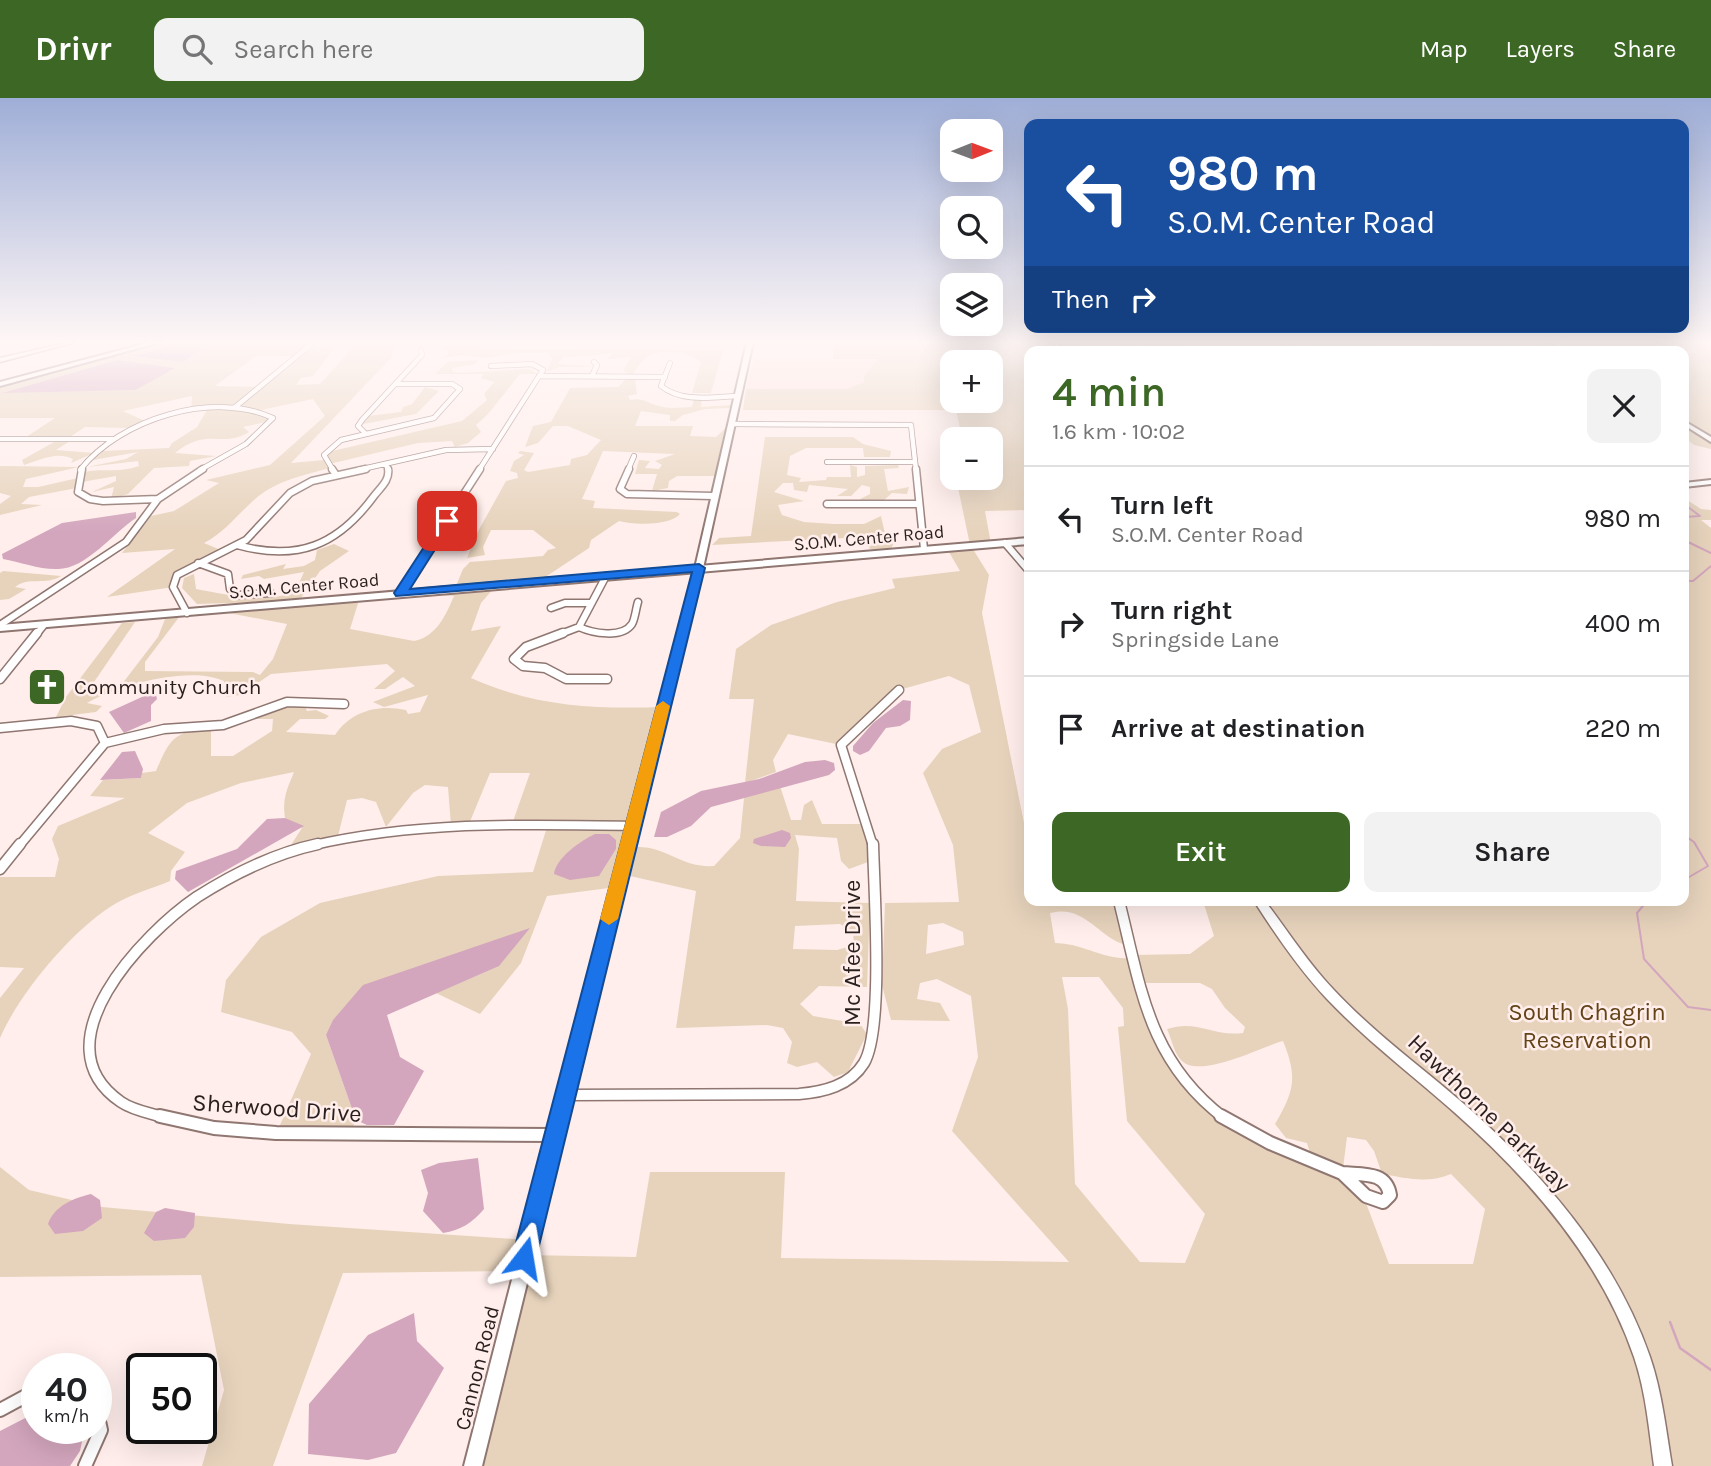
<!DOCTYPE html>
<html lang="en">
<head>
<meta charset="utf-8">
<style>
	body { margin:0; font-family:Karla,sans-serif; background:#f2f2f2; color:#202124; height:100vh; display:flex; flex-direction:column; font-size:26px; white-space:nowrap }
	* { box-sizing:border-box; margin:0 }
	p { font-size:23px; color:#757577 }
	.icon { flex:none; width:38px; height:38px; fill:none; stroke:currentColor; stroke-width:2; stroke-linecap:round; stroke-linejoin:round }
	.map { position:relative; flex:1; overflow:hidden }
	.details { position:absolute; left:1024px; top:248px; width:665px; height:560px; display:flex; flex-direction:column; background:#fff; border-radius:14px; box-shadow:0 7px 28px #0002 }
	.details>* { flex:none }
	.banner { position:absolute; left:1024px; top:21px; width:665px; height:214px; border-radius:14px; box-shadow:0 7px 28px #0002; background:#1a4fa0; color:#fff; overflow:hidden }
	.needle { width:46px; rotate:89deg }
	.controls { position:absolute; left:940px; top:21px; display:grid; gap:14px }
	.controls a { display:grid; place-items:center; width:63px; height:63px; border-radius:14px; background:#fff; box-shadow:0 7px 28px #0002; font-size:35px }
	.speed { position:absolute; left:21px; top:1255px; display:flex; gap:14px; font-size:35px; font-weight:700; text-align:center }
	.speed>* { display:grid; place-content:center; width:91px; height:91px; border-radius:50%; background:#fff; box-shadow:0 7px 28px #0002; line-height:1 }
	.speed small { font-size:18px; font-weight:400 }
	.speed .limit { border:4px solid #111; border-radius:10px; background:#fff; color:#111 }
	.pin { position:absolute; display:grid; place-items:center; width:60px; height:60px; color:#fff; margin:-30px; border-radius:14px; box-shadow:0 4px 10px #0006 }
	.me { position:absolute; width:77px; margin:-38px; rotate:14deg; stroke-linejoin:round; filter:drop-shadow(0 0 5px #0008) }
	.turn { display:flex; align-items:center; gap:24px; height:147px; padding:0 28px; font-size:32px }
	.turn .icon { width:91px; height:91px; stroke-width:2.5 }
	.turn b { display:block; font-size:49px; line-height:60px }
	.then { display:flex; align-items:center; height:66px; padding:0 28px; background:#0003; gap:14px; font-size:26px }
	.round { display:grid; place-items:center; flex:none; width:74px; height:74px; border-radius:14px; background:#f2f2f2 }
	.overview { display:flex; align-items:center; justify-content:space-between; height:119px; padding:0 28px }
	h1 { font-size:42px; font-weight:600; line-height:52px; color:#3c6724 }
	.cta { display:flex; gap:14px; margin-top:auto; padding:14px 28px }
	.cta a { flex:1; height:80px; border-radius:14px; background:#3c6724; color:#fff; font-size:28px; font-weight:600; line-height:80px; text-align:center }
	.cta a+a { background:#f2f2f2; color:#202124 }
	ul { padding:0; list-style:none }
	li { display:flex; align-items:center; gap:21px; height:105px; padding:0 28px; border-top:2px solid #e0e0e0 }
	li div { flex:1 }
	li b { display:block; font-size:26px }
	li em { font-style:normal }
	header { display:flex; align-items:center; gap:42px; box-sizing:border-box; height:98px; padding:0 35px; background:#3c6724; color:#fff }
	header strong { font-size:33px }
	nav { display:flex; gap:38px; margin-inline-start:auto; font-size:24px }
	.search { width:490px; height:63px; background:#f2f2f2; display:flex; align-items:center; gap:18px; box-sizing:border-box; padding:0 24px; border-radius:14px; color:#757577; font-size:26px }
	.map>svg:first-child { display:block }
</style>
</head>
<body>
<header>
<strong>Drivr</strong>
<div class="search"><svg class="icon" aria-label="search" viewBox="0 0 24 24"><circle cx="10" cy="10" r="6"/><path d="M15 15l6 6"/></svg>Search here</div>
<nav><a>Map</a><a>Layers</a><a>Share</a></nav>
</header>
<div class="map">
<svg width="1711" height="1368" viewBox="0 0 1711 1368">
	<rect width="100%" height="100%" fill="#ffeeeb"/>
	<path fill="#fddfda" d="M754,261H879L864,278V284L847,291H746Z"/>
	<path fill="#e7d3bc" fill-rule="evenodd" d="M169,244H186L135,258L183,264L214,244H314L309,249L336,248L313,278L301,280L296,287L320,286L358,244H394L391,260L291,365L324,362L328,354L462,323L487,302L484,296L494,284L481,280L483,276H435L448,264L478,262L475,266L452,270L453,274L460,275L529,271L538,276H520L488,316L476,327L481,334L468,345L455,349L452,343L418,345L329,366L330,370C304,377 275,383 254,402C237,417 225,434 204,445L223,453L184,471L173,489L107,499L175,451L122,455L151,418L174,413L219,385L206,382L270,367L325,318L313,301L261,312H245L269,320L266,324L243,329L249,334C222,351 208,328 175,355L216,358L190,363L189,368L154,370L128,396L111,401L114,389L92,394L116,383V378L82,384L83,374C103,370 122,375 139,368L138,363L87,369L126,361L138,354L93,362L103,353L169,350L172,345L197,329L207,312L191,313L192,298L123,313L147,324L132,330L85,329L67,341H23L55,320H0V290ZM256,258H297L262,289L215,288ZM117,262L174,270L136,292L6,294Z
		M445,244H467L480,250L723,252L711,295H692L701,264C688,253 662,250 647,259C641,263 636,271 632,277L623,273L631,259L607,261L614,255C596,257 581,258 563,259L558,266L593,269H559L547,274L552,261L548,255H516L487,260L462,257L441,260L449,256L447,252L425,251H443L449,246Z
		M834,244H1080L1088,254H1029V417L1023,412L985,413L991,446L971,448L989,477L982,515L1029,750V803H1115L1123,846C1097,837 1083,806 1050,815L1055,845C1082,845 1103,862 1130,860L1170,966L1224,1019L1342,1075L1363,1097L1389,1166H1473L1485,1111L1451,1076C1428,1086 1406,1080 1382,1076L1374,1053L1366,1042L1347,1039L1343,1070L1311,1059L1307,1045L1286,1040L1275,1026C1294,993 1298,980 1283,943C1261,949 1197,983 1180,961C1174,954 1171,940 1167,931C1198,921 1213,939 1243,935L1245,929L1225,910L1212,891L1200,885H1141L1133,857L1190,856L1214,838L1203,803H1684V400L1701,411L1711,412V422H1701L1711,430V1368H473L521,1173L343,1175L273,1368H202L224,1292L201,1177L0,1179V1069L29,1092L102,1109L289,1126L529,1142L525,1157L636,1159L650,1074H785L781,1160L1069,1164L952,1033L978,959L971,898L937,881L920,885L917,901L940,905L950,923L891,922L882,887L885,805L959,804L953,747L923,675L942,651L981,634L969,587L949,578L899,592L841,647L788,636L773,662L776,674L745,685L754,601H729L736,551L771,527L837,504L895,490L892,481L960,473L946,449L970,447L956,380H990V341H952L961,335L956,312H743L746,291H847L864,284V278L878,261H833ZM952,264H990V303H952ZM943,825L963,834L964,847L926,856L928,827ZM1062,879H1099L1123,910L1124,928L1118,929L1127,1023L1205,1116L1185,1165L1140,1164L1075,1086L1068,911Z
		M1115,244H1181L1190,254H1150L1143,245L1122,249Z
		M1291,244H1548L1555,248L1527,246L1476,250L1426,246L1316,247Z
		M1553,244H1711V342L1686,328L1711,346V351L1694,347L1684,339V257L1696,253L1569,254Z
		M627,280L635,281L637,296L628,298L630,302C644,299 650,307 663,309C673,311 683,309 692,309L694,300L702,299L701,309L732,307L731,310L705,311L683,317L675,323H670V317L641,313L635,328H693L690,338L716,339L729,327L718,378H677L669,383L668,390L652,393L657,376H635L639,362L650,363L645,370L659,371L662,367L655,363L675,356L603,353L582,401L595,403L593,410L677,414L680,416C670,428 633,427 619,423L591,442L589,450L544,480L456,488L463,471L470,464L543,458L548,452L556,450L533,432H491L483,449L485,457L467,460L476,437L506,383L518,380L517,375L510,373L514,363L524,357L518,355L520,353L534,355L524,372L528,374L570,367L571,361L587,357L601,342L568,328H553L538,345L525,349L533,328L551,324L570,290L618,289Z
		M425,289L439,293L416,316L363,326L368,318L401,314L403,309L412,306Z
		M765,339H853L863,346L891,353L890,359H864L863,350H806L790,358L787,377L801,380L799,384L826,382L827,379H851L850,367L857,369V379L865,377V368L898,367L899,370L884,371L888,393L909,389L907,396L892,395L882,404L862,403L860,401L870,396V389L862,387L851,398H837L848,391L809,387L807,394L794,392L793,385H783L774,394L804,403L778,407L782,417L804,424L834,426H864L881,418L885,436L897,438L891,451H870L864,439L712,447L719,440L751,438Z
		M56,343H70L56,352L94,355L71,365L73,361C57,353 40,362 24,367L22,362Z
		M0,368L79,369L26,381L23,389H38L78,380L77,390L29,399L21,406L42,407L0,417V406L11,398L0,395Z
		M334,446L349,453L320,473L299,503L197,506L182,490L184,480L194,476L196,491C229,497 262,506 295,494L304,474L264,481L259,478L241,481L243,477L286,466L283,471L304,468L315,462L317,452Z
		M3,473L61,478C45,488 29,478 15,489L26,491L9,501L0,502V475Z
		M494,490L481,505L471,533L501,528L471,580C536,609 593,611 663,609L617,789L547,798L521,865L480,916L436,895L499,868L326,937L356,1022L349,1037L277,1034L311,956L292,934L221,914L226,882L261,839L320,805L438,778L533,774L548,726H512L530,675H490L469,726L451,728L448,689L425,687L413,695L386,729L376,704L362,700L347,702L338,738L289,750L302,730L285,720C282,701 287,691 294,674L241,685L187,705L148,735L185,754L171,773L170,783C151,791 128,797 110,809C70,835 19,896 0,940V900L24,870L0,869V779H55L59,761L52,741L58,728L125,700L90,698L103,682L141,680L142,675L156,673C171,638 174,635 211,629V658H233L272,633L273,621H256L289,607L310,605L305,609L307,613L316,612L329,618L325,621H300L286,634L335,637C351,613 378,606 406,612L408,616L420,614L428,597L384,609L373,604L415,588L403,579L385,591H374L395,573L387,566L271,576L240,597L226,599L224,583C190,567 118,587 87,605L102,608L96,614L56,619L66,599L122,525L135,524L94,584V591L122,586L158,539L165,521L180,518L145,564V573L253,574L260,577L273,561L287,526L213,512L360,499L350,531L414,543C436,539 446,517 454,498L438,497L441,494Z
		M780,688L791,722H801L804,707L812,702L822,726H861L869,735L868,764L849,771L841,763L837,740L795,737L799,751L796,803L870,805L867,889L819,888L800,906L813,918L860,926L867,936L848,974L834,979L817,964L797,969L787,965L792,944L783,930L767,927L676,930L696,793L630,778L637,749C666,748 681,770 714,768L740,740L744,700ZM840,826L853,834L854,847L837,852L793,851L795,828Z"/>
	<path fill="#d3a6bd" d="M186,244H214L183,264L133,258Z
		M117,262L175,270L136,292L2,295Z
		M136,414V420C113,435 86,471 58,471C41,472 20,464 3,461L2,456L62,425Z
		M155,593L157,601L151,607V623L124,635L109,614Z
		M903,602L911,603L910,622L900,628L886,630L869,653L860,657L853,653V648L873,625Z
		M135,653L143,671L141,680L100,682L122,654Z
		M825,662L834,665L835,672L829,677L711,709L691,728L667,739H654L661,714L701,693L759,681L805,664Z
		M285,720L304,728L188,794L175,781L176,773L237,751L267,721Z
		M782,732L790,735L791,740L785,749L761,748L753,745L754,741Z
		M595,736H609L616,742V751L599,778L570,782L554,776C556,760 580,743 595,736Z
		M530,830L499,868L387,917L400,959L424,973L394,1027H367L356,1022L326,937L333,922L363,887Z
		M478,1060L484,1111C472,1125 461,1132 443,1135L423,1113L428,1095L421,1072L439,1065Z
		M91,1096L100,1102L102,1120L83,1133L55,1136L48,1126C54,1108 74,1100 91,1096Z
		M165,1110L195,1115L194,1129L185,1140L154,1143L144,1135L156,1114Z
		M414,1215L417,1243L444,1270L396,1355L368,1362L308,1356L309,1306L368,1237Z
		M37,1314V1330H85L80,1353L70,1368H0V1333Z"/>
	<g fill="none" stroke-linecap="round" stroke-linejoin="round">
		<path stroke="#d3a6bd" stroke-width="2" d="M1684,406L1700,418L1684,419
			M1684,442L1711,455
			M1684,483H1693L1711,468
			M1684,737L1694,744L1708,768L1684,782
			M1647,803L1637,815L1644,861L1688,909L1711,912"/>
		<path stroke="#d3a6bd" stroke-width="2.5" d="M1670,1224L1680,1250L1711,1272"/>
		<g stroke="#8f7671" stroke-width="6">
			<path id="minor-far4" d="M1111,244L1117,254
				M1205,244L1213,254
				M1282,244L1297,254
				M670,265L661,288C682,305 713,299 738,298
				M539,278L665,279
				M592,278L597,267L594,264
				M234,310L314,244
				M732,326L911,327L916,372
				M365,335L358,328L362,322L422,257L421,252
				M0,341H113
				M827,364H913
				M385,366L389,372
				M80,372C120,321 213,292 273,320L246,346L200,372
				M333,372L324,357L341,342L434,320L460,291L452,286H396
				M358,372L446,352L493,351
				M479,372L543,272L532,266L491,268
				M628,372L634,358"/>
		</g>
		<g stroke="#8f7671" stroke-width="9">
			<path id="minor-far3" d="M82,371L78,394L90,401L103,403L158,401
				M332,371L336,377
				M629,371L620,391L627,396L713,398
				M916,371L924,451
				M158,401L203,371
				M827,406H918
				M1005,445L1029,473
				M237,447C298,464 338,447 374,398C381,389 390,382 388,371
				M198,465L228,476L230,491L238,497L271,495
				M400,495L480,371
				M551,510L565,505H591
				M187,515L173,489L177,477L246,442L290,395L312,383L366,371
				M0,527L126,444L158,401
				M579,529C592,535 622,541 632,526C635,521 636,510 638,504
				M36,537L44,527
				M558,537L579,529L606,478"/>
		</g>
		<g stroke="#8f7671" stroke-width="11">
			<path id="minor-far2" d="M563,535L526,549L514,561L523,568L545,570L566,581H607
				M0,581L37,535
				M0,630L71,623L97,628L105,645L19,748
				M105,645L164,631L223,627L287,604L344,606
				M310,748C417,723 525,726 634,728
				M873,748L841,647L899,592"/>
		</g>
		<g stroke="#8f7671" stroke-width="13">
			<path id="minor-far1" d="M0,771L20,746
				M1119,803C1141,890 1148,962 1224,1020
				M566,997L799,996C823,994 850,988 864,965C884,931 874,792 873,746
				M166,1020C151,1015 134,1013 121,1004C36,946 144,835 197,799C233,776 276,755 318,746"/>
		</g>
		<g stroke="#8f7671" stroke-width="16">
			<path id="minor" d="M160,1018L214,1030L276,1035L554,1037
				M1221,1018L1270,1045L1342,1075
				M1342,1075C1363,1077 1386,1073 1390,1097L1383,1104L1366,1098Z
				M0,1312L37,1292
				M85,1368L101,1332L96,1310"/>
		</g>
		<g stroke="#8f7671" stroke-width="3">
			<path id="tertiary" d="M70,244H76L0,264V260Z
				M1054,244H1058L1062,254H1057Z
				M1254,803H1265C1288,833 1307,864 1333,891C1373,934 1420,968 1464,1006C1543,1076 1615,1158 1650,1259C1662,1294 1666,1332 1672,1368H1654C1649,1332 1646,1294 1634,1259C1601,1162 1529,1080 1454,1014C1411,976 1366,942 1327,901C1300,872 1275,836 1254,803Z"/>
		</g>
		<g stroke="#8f7671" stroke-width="4">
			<path id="secondary" d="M747,244H753L703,470L482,1368H464L695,470Z
				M1550,244H1556L1572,254H1565Z
				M1684,323L1711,339V344L1684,327Z"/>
		</g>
		<g stroke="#8f7671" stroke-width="4">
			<path id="primary" d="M1711,382V386L1684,389V385Z
				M1029,440V446L0,533V527Z"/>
		</g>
		<g stroke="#8f7671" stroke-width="4">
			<path id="motorway" d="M151,244H161L0,288V284Z"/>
		</g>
		<use href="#minor-far4" stroke="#fff" stroke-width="4.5"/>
		<use href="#minor-far3" stroke="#fff" stroke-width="6"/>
		<use href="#minor-far2" stroke="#fff" stroke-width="8"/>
		<use href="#minor-far1" stroke="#fff" stroke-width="10"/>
		<use href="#minor" stroke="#fff" stroke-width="12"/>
		<use href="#tertiary" fill="#fff" fill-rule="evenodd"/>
		<use href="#secondary" fill="#fff" fill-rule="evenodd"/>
		<use href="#primary" fill="#fff" fill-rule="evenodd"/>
		<use href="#motorway" fill="#fff" fill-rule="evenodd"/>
	</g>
	<linearGradient id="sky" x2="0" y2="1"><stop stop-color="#9faed7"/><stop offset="0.56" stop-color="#fff7f6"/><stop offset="1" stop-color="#fff7f6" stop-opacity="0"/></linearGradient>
	<rect width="1711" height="435" fill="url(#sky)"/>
	<path fill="#1a73e8" stroke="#114b97" stroke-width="2" d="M443,420L453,423L410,491L699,466L705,470L536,1160L533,1168L524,1172L515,1168L512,1160L692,474L396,498L394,495Z"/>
	<path fill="#f59e0b" d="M663,603L670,608L618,821L609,827L600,821L656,608Z"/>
	<defs>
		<g id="church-square" transform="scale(2.0125)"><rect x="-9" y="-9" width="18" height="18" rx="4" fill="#3c6724" stroke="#ffeeeb"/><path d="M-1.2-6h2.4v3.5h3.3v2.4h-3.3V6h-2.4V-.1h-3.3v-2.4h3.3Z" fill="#fff"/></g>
	</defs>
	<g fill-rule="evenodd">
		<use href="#church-square" x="47" y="589"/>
	</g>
	<g text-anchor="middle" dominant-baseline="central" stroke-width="5" stroke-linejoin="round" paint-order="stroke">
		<g font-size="18" fill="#291f1d" stroke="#ffeeeb">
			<text transform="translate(869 440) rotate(-5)">S.O.M. Center Road</text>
			<text transform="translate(304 488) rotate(-5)">S.O.M. Center Road</text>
		</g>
		<g font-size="21" fill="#291f1d" stroke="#ffeeeb" text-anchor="start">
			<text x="74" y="589">Community Church</text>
		</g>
		<g font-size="21" fill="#291f1d" stroke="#ffeeeb">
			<text transform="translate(477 1270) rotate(-76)">Cannon Road</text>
		</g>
		<g font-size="24" fill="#291f1d" stroke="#ffeeeb">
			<text transform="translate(852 855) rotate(-90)">Mc Afee Drive</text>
			<text transform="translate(277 1010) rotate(4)">Sherwood Drive</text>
			<text transform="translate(1489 1015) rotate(44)">Hawthorne Parkway</text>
		</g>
		<g font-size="24" fill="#634317" stroke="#ffeeeb">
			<text x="1587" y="914">South Chagrin<tspan x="1587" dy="28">Reservation</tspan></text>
		</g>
	</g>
</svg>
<div class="controls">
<a><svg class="needle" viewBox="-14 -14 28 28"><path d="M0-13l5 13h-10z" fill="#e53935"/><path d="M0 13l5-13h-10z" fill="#757577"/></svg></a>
<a><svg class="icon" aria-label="search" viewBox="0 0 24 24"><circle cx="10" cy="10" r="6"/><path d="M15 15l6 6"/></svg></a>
<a><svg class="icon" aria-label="layers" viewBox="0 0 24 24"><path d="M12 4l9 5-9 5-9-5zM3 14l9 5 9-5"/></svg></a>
<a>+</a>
<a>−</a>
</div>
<div class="speed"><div>40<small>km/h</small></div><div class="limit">50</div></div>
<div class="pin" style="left:447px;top:423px;background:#d93025"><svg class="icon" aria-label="arrive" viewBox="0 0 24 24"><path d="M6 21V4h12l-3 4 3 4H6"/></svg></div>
<svg class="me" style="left:524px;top:1160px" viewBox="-20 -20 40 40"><path d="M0-17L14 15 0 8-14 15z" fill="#1a73e8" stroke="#fff" stroke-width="4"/></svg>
<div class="banner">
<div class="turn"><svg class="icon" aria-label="left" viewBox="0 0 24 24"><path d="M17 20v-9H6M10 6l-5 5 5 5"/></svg><div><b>980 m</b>S.O.M. Center Road</div></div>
<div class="then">Then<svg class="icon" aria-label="right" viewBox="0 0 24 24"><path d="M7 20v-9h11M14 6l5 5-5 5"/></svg></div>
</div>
<section class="details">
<div class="overview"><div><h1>4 min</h1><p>1.6 km · 10:02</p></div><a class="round"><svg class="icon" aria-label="close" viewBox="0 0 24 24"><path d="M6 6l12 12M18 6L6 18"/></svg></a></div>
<ul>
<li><svg class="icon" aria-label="left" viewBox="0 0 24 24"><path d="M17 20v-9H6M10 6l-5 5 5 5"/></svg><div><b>Turn left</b><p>S.O.M. Center Road</p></div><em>980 m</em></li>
<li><svg class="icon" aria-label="right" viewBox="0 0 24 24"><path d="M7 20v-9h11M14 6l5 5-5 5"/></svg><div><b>Turn right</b><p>Springside Lane</p></div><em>400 m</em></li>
<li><svg class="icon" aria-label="arrive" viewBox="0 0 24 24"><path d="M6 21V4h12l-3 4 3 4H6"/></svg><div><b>Arrive at destination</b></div><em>220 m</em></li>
</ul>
<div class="cta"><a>Exit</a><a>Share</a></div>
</section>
</div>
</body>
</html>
